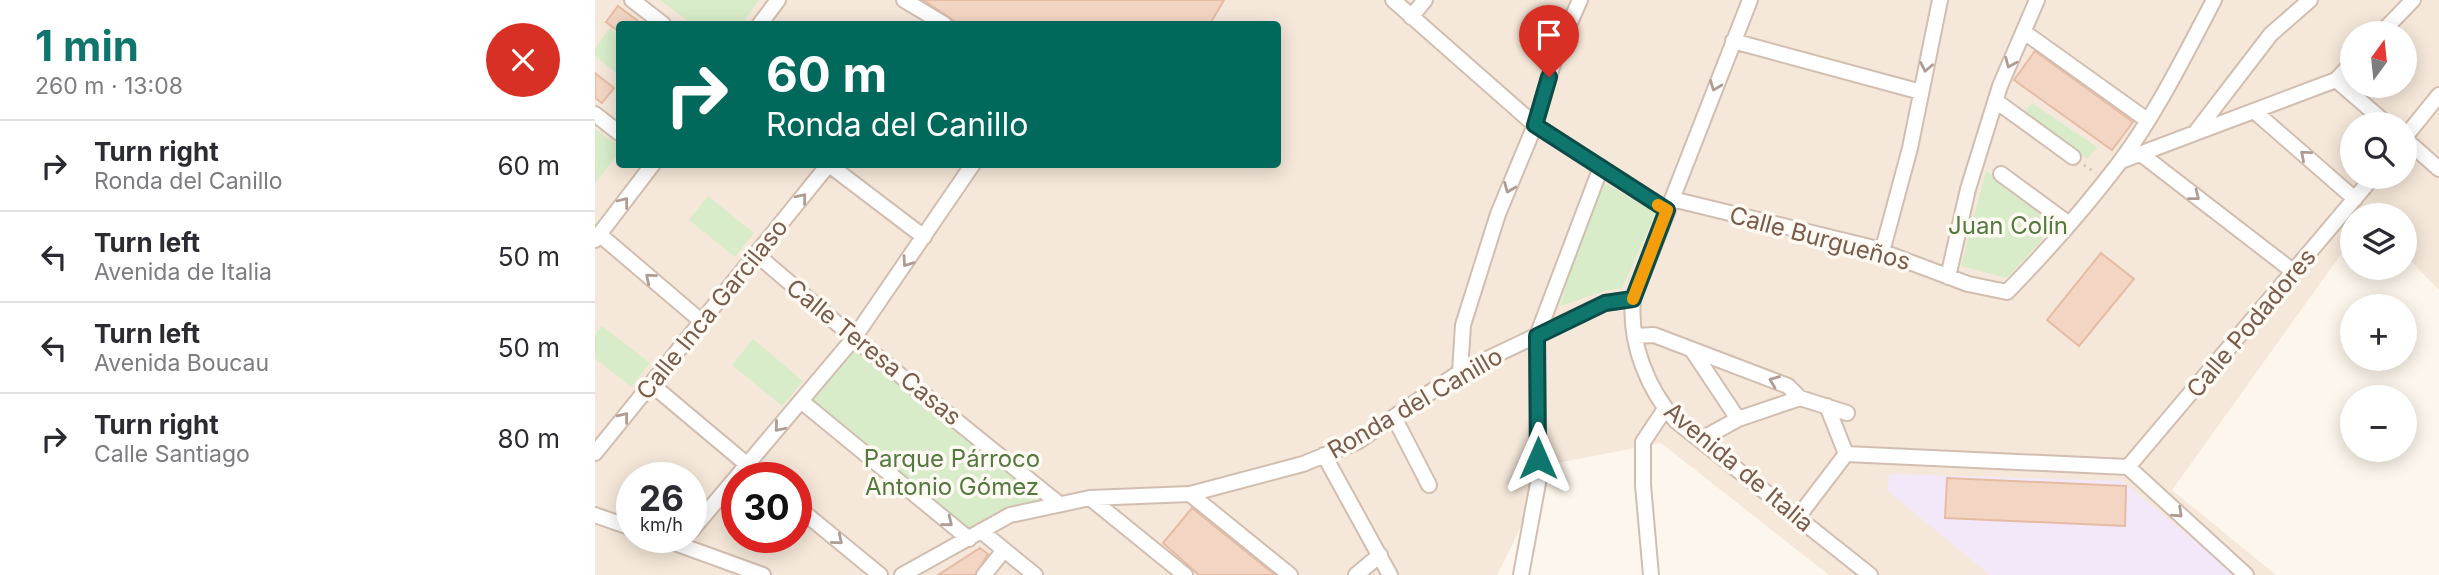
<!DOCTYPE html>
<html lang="en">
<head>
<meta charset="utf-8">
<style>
	body { margin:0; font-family:Inter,sans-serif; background:#f7f7f7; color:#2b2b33; height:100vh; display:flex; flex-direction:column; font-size:26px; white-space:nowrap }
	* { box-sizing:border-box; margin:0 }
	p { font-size:23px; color:#7c7c81 }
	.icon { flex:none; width:38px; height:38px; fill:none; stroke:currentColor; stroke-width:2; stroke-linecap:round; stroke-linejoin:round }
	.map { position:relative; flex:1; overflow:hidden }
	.sheet { display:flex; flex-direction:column; background:#fff; width:595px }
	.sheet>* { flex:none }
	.guide { position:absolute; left:21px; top:21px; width:665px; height:147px; border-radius:7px; box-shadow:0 4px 18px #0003; background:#00695c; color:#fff; overflow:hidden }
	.needle { width:46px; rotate:15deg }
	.controls { position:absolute; left:1745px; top:21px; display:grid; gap:14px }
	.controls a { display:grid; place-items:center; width:77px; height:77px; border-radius:50%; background:#fff; box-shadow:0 4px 18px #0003; font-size:35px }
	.speed { position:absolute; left:21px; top:462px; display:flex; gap:14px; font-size:35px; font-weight:700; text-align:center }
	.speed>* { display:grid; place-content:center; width:91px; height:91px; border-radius:50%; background:#fff; box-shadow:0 4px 18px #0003; line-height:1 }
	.speed small { font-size:18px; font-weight:400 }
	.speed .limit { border:10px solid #d22; background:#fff; color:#111 }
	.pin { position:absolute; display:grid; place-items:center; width:60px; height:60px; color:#fff; margin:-72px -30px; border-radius:50% 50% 50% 0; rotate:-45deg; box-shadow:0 0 7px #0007 }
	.pin .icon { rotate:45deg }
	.me { position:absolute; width:77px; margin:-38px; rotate:0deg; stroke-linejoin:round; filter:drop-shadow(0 0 5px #0008) }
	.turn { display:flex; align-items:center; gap:24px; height:147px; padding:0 35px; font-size:32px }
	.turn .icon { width:91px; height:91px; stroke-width:2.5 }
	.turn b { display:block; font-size:49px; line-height:60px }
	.round { display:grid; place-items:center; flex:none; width:74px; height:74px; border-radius:37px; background:#f7f7f7 }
	.headline { display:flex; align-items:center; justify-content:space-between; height:119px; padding:0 35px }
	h1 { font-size:42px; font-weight:700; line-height:52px; color:#0f766e }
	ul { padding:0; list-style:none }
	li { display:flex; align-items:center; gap:21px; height:91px; padding:0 35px; border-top:2px solid #e1e1e2 }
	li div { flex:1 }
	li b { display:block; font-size:26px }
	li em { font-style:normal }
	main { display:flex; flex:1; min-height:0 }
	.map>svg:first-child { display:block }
</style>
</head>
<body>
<main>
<section class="sheet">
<div class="headline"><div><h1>1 min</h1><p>260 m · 13:08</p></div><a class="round" style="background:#d93025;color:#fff"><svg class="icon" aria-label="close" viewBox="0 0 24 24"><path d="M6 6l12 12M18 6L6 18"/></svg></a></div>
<ul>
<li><svg class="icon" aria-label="right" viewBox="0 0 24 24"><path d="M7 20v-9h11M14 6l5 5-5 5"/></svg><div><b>Turn right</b><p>Ronda del Canillo</p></div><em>60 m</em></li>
<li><svg class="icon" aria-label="left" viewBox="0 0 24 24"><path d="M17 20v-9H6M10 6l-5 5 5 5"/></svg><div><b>Turn left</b><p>Avenida de Italia</p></div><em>50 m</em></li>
<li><svg class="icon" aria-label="left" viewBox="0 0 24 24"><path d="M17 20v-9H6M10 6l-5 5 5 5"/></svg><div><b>Turn left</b><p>Avenida Boucau</p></div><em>50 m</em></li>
<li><svg class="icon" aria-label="right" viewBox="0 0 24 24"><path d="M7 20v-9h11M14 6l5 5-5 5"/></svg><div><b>Turn right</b><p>Calle Santiago</p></div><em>80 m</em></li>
</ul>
</section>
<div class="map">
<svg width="1844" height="575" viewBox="0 0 1844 575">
	<rect width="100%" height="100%" fill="#fdf6ec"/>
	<path fill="#f5e8da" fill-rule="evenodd" d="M0,0H1844V290L1810,255V215H1757V239L1577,490L1681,575H1234L1066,443L957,464L902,575H0ZM24,24H682V164H24ZM1757,33H1810V86H1757ZM1757,124H1810V177H1757ZM37,478H96V537H37ZM142,478H201V537H142Z"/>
	<path fill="#f3e8fa" d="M1294,474L1527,481L1642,575H1395L1293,491Z"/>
	<path fill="#d8ecc9" d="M65,0H164L147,24H97Z
		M15,28L24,35V75L0,56V48Z
		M1437,103L1502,147L1492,159L1428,113Z
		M0,129L24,146V153L0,183Z
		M1391,171L1467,218L1412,278L1366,266Z
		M1008,182L1061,213L1027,288L1009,291L965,306L994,206L997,211Z
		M113,196L159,233L140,257L94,220Z
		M7,326L55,363L36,387L0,358V334Z
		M158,339L208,381L187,406L137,365Z
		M260,349L445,500L411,507L373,529L217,400Z"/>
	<path fill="#f3d5c3" stroke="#e6bba3" stroke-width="2" d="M328,0H629L615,24H364Z
		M23,6L47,24H24V32L11,22Z
		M1440,51L1538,122L1517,150L1419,80Z
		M0,73L19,88L7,103L0,98Z
		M1506,253L1539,279L1484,346L1452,320Z
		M1352,478L1531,486L1530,526L1350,518Z
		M597,508L680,575H604L568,543Z
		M385,548L393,554L380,575H343Z"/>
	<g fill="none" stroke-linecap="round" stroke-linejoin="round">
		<g stroke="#d1beb0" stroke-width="18">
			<path id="minor" d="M37,0L68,24
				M309,0L349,24
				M798,0L940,125L1072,210
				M1155,0L1038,299C1034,342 1052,389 1081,421L1275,575
				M816,17L830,0
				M165,24L183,0
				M1429,32L1552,120
				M1786,33L1818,0
				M1138,41L1326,92
				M1741,80L1792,124
				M1401,101L1478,157
				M1659,111L1760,199
				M0,114L24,133
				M1600,133L1676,34L1715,0
				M1810,137L1844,95
				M1810,139L1844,169
				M1546,154L1699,272
				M1526,161L1741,80L1757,63
				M233,164L329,237
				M1406,174L1474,224
				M1077,199L1275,247L1373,284L1412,292C1452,251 1490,208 1525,162C1562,112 1590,55 1619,0
				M4,234L106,321
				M0,240L58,164
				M1287,252L1315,148L1345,0
				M161,254L259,338L463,503
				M1353,277L1373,189L1405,86L1442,0
				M1040,336L1059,335L1193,386L1205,398L1143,419L1105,440
				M1097,350L1143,419
				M865,372L868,325L903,214L940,125L961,54L985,0
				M56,384L168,478
				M1205,398L1252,413
				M206,401L374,539
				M1232,406L1251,454
				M799,417L834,485
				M0,453L234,164
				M729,455L795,575
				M1533,467L1778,177
				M1533,467L1651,575
				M595,494L695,575
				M495,498L590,575
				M201,506L285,575
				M0,515L37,528
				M1203,517L1251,454L1533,467
				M96,531L259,338L378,164
				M386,531L440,575
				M63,537L168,575
				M307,575L415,515L495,498L595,494L708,464L762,442L865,372L1010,303L1038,299
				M389,575L409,550
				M761,575L785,555
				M926,575L943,483L942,336L1006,167
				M1056,575L1048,485V442L1070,409"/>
		</g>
		<path stroke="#d9b8a5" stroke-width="2.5" stroke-dasharray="2 5" stroke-linecap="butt" d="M1489,165L1501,173"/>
		<use href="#minor" stroke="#fff" stroke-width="14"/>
	</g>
	<defs><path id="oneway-chevron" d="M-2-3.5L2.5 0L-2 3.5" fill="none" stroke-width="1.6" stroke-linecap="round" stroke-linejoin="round" transform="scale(1.75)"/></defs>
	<g stroke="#af9d94">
		<use href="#oneway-chevron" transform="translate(1415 63) rotate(113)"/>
		<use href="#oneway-chevron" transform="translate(1331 67) rotate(101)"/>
		<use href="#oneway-chevron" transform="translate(1120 86) rotate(111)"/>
		<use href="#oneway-chevron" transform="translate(1710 155) rotate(-139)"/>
		<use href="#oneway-chevron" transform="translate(914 188) rotate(112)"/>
		<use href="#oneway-chevron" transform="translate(1600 196) rotate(38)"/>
		<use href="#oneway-chevron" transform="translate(207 198) rotate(-51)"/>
		<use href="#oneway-chevron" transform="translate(29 202) rotate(-52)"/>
		<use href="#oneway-chevron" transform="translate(312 262) rotate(125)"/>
		<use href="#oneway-chevron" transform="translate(55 278) rotate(-140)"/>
		<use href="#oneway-chevron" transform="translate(1179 381) rotate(-159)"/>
		<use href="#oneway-chevron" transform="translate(29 417) rotate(-51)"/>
		<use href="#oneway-chevron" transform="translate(184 427) rotate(130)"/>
		<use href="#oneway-chevron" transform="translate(1583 513) rotate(43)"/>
		<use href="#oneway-chevron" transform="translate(353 522) rotate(39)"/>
		<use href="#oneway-chevron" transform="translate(243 540) rotate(40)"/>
	</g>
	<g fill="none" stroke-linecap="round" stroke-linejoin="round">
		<g stroke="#0a4d48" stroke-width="18">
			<path id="route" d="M943,458L942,336L1010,303L1038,299L1072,210L940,125L954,77"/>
		</g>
		<use href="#route" stroke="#0f766e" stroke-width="12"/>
		<path stroke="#f59e0b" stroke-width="12" d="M1038,299L1072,210L1063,205"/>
	</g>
	<g text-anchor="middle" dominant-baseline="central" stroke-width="7" stroke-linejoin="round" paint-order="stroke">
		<g font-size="24" fill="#537a41" stroke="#fffaf3">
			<text x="1413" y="225">Juan Colín</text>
			<text x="357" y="458">Parque Párroco<tspan x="357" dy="28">Antonio Gómez</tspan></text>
		</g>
		<g font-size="24" fill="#7a5c4d" stroke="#fffaf3">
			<text transform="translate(1225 238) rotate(15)">Calle Burgueños</text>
			<text transform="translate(117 309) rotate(-51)">Calle Inca Garcilaso</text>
			<text transform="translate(1656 323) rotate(-50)">Calle Podadores</text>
			<text transform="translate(279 352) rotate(39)">Calle Teresa Casas</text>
			<text transform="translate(820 403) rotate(-30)">Ronda del Canillo</text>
			<text transform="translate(1144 467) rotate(40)">Avenida de Italia</text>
		</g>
	</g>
</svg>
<div class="controls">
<a><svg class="needle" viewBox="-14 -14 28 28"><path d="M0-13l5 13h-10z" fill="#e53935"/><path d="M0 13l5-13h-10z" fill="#7c7c81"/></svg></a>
<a><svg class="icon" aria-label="search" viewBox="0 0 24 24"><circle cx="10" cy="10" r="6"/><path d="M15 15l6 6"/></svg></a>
<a><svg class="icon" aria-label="layers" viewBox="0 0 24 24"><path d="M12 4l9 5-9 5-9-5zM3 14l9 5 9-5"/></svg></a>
<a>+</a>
<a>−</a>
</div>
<div class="speed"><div>26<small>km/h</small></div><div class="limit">30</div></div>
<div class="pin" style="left:954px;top:77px;background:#d93025"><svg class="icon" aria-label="arrive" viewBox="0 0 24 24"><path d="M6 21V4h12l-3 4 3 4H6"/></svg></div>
<svg class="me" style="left:943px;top:458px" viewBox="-20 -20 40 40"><path d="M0-17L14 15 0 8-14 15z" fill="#0f766e" stroke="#fff" stroke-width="4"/></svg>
<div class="guide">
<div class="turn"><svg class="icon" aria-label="right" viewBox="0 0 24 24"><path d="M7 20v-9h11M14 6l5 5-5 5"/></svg><div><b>60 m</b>Ronda del Canillo</div></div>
</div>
</div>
</main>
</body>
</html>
